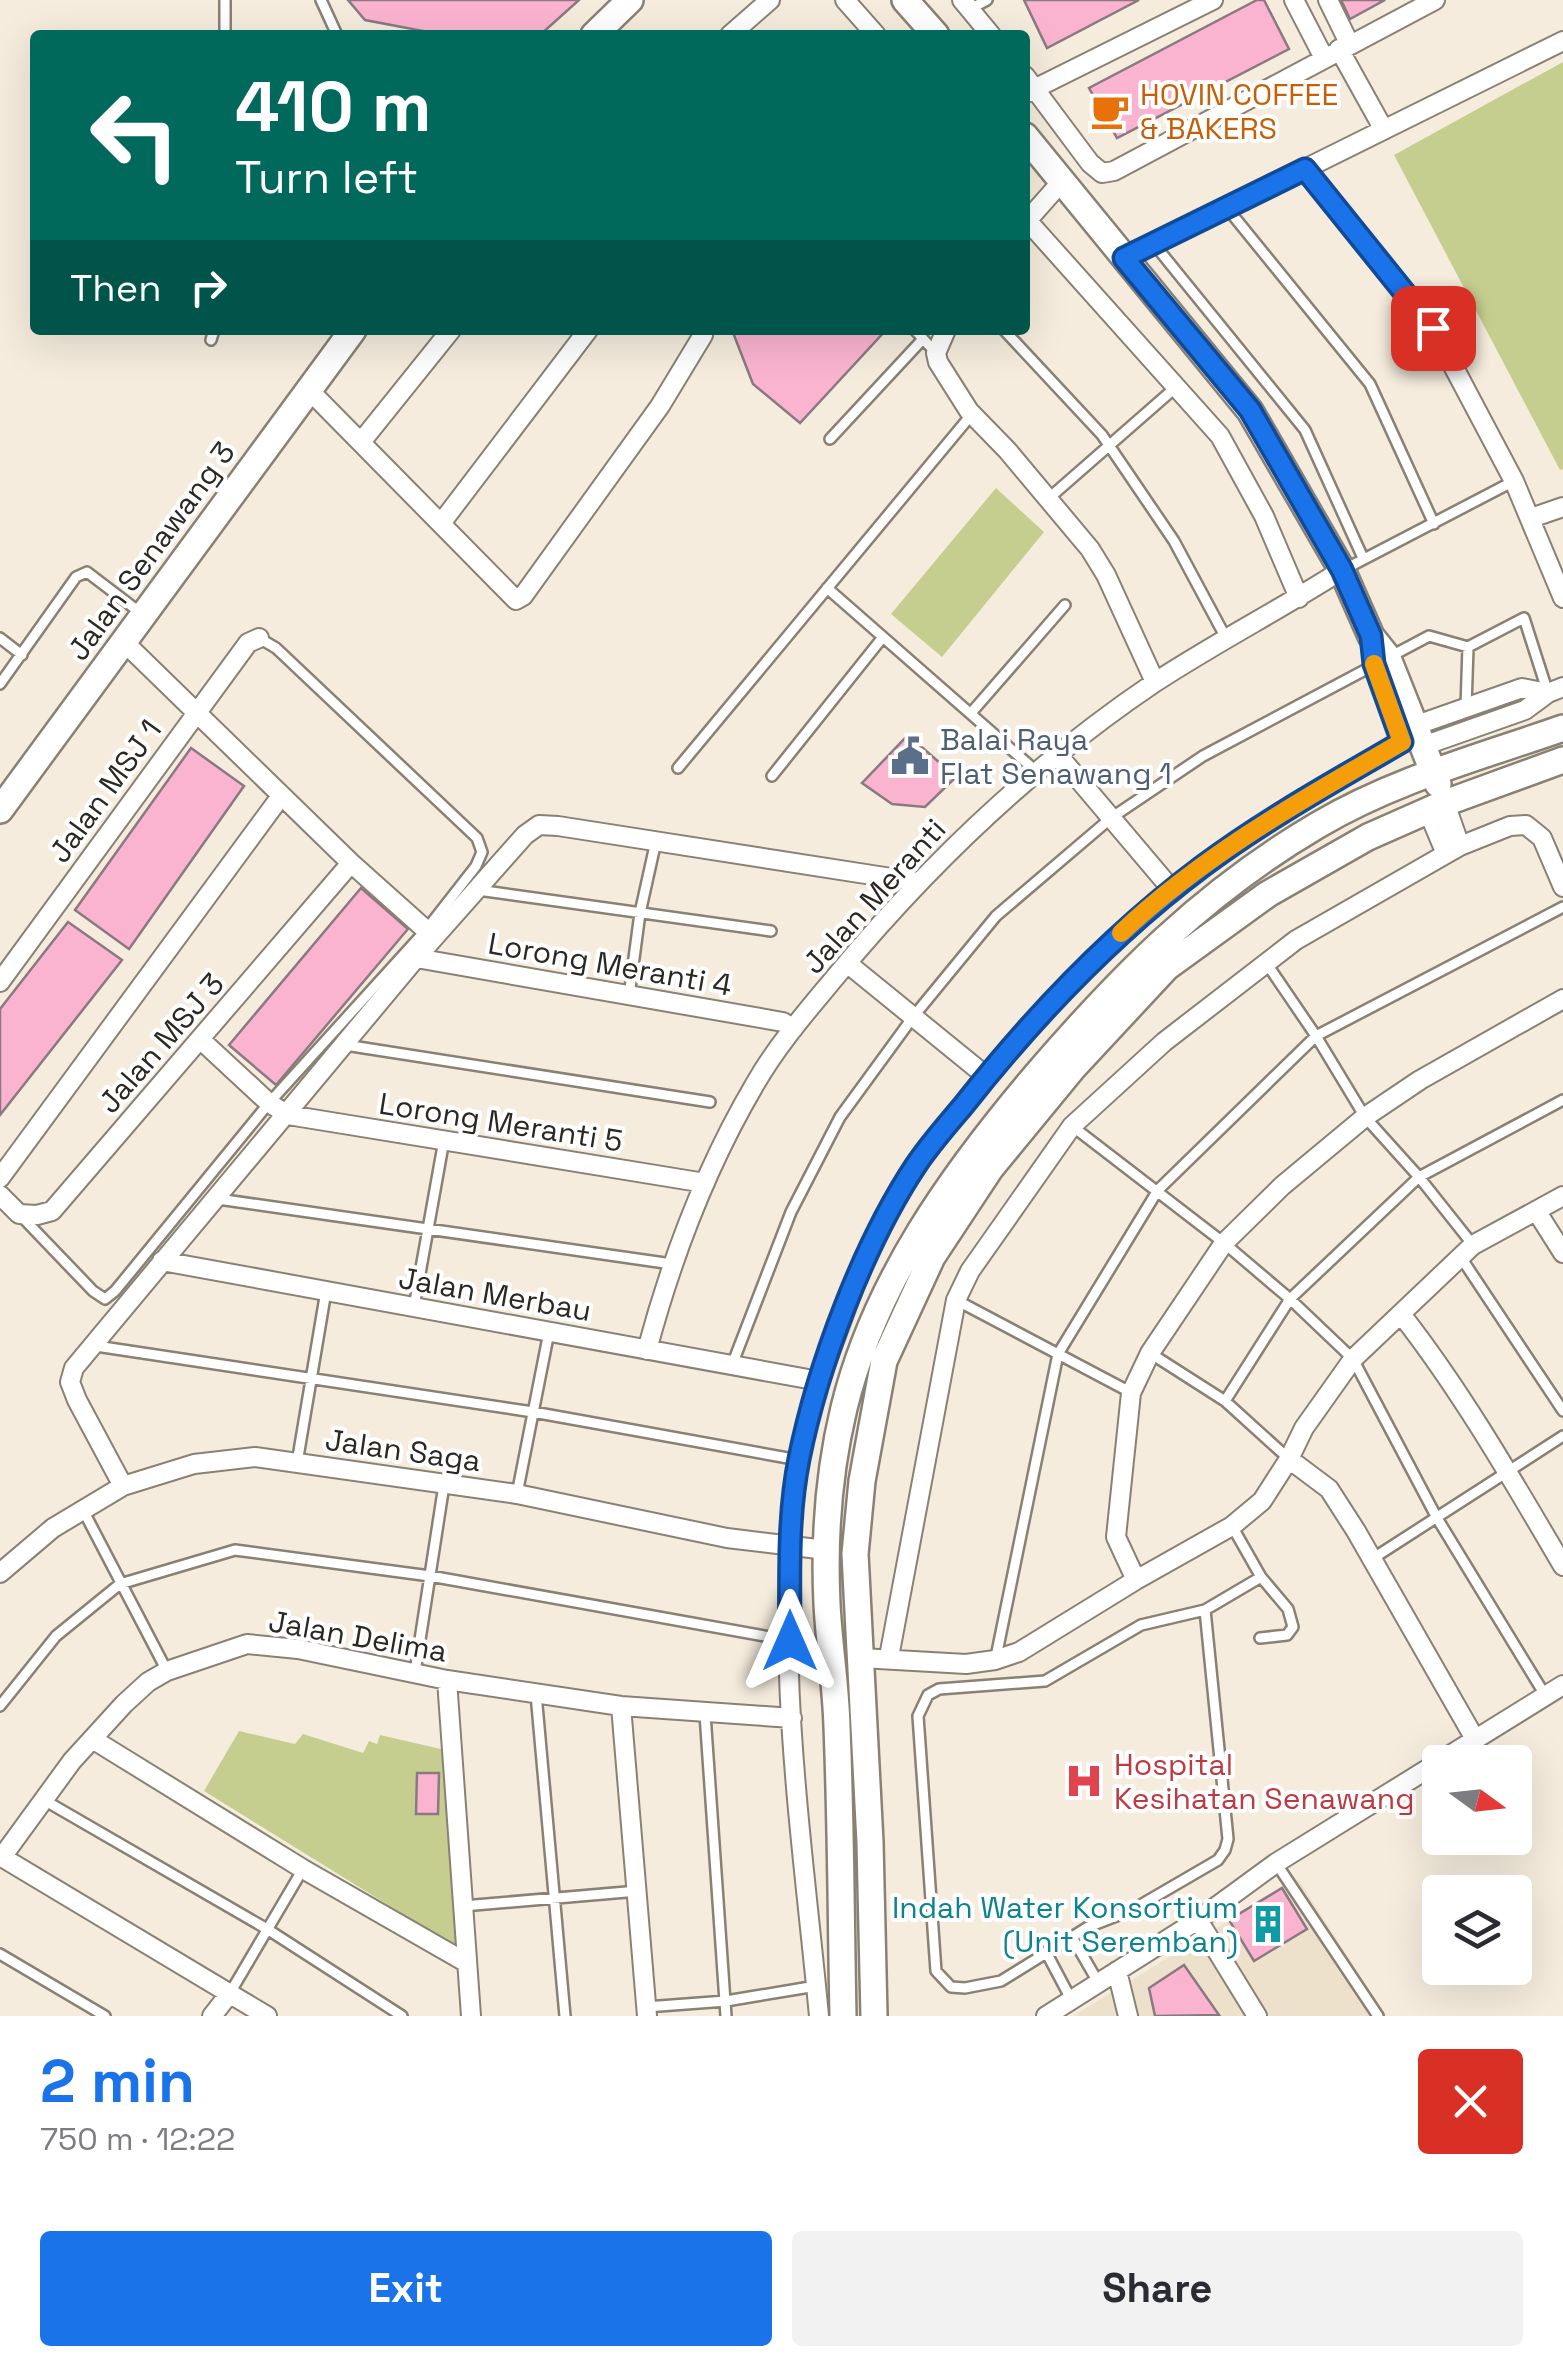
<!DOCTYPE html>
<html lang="en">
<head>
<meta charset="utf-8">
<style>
	body { margin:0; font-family:"Space Grotesk",sans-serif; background:#f2f2f3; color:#2b2b33; height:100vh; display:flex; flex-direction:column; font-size:38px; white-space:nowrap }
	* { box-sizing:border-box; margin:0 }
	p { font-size:32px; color:#7c7c81 }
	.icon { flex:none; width:55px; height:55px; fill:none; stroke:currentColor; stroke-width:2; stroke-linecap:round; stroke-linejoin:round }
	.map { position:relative; height:2016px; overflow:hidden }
	.side { display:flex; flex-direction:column; background:#fff; flex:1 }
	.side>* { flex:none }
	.banner { position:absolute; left:30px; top:30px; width:1000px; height:305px; border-radius:10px; box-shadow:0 10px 40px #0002; background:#00695c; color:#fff; overflow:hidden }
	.needle { width:65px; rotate:105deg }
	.fabs { position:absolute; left:1422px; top:1745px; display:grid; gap:20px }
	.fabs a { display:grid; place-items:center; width:110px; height:110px; border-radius:10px; background:#fff; box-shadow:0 10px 40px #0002; font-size:50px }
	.pin { position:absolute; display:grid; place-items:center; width:85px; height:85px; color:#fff; margin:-42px; border-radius:20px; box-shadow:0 5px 15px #0006 }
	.me { position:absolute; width:110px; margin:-55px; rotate:0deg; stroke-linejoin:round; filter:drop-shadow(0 0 8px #0008) }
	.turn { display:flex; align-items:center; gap:35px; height:210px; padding:0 40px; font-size:45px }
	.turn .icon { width:130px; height:130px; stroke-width:2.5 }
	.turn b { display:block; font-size:70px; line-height:85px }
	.then { display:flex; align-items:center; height:95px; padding:0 40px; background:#0003; gap:20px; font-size:38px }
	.round { display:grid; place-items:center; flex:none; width:105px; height:105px; border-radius:10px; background:#f2f2f3 }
	.summary { display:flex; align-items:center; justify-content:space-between; height:170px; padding:0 40px }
	h1 { font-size:60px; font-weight:700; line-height:75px; color:#1a73e8 }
	.action { display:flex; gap:20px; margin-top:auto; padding:20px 40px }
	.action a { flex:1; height:115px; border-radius:10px; background:#1a73e8; color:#fff; font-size:40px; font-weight:700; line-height:115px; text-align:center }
	.action a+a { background:#f2f2f3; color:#2b2b33 }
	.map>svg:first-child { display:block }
</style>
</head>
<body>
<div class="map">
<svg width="1563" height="2016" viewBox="0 0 1563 2016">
	<rect width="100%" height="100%" fill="#f5ecdd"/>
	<path fill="#eee1cc" d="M1298,1879L1386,2016H1073L1282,1888Z"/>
	<path fill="#c6ce8f" d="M1563,62V469L1560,470L1394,155Z
		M996,488L1044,532L942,657L891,614Z
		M239,1731L295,1744L303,1734L363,1753L369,1741L377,1744L380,1735L445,1750L464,1952L204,1791Z"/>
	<path fill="#fbb4d0" stroke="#8a7980" stroke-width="2.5" d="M348,0H579L540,35H444L365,20Z
		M1024,0H1139L1047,48Z
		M1257,0H1264L1289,49L1117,138L1089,88Z
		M1341,0H1385L1350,19Z
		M732,330H886L800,423L753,384Z
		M908,735L956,777L925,807L892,804L862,783Z
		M191,748L244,786L129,949L75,910Z
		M361,888L408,929L276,1085L229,1045Z
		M68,922L122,960L0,1115V1009Z
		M417,1773H439L438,1814H416Z
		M1282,1888L1307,1929L1254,1961L1229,1920Z
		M1184,1965L1219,2015L1155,2016L1149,1988Z"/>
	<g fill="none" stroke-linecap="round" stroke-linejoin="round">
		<g stroke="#898173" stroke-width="14">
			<path id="lane" d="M321,0L337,35
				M970,9L987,0
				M225,32V0
				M1227,208L1370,384L1434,524
				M1154,244L1305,430L1363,558
				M915,330L936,353
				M1004,330L1102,435L1174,541L1226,638
				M211,340L214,330
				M830,439L922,340
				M1048,499L1176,387
				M1343,570L1514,481
				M827,588L1037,772
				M0,638L22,655
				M0,684L76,577L87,572L142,614
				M1466,707L1468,647
				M971,713L1065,605
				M678,768L972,414
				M772,776L883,637
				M478,890L771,931
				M1267,964L1316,1036L1365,1117L1419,1177L1473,1245
				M629,996L640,913L656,841
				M345,1045L710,1102
				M1072,1126L1224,1243L1290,1299L1353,1359L1437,1518L1545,1695
				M218,1199L672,1264
				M23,1218L93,1291L105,1299L115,1291L269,1103L426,930L476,866L482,852L477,838L276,648L259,638
				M1460,1256L1563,1411
				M956,1300L1130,1392
				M414,1307L444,1140
				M96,1346L533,1412L799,1460
				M1150,1353L1225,1401L1289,1459
				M732,1365L791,1212L840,1117L913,1017L996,916L1111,818L1203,756L1429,636L1468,647L1524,618L1548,693
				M1225,1401L1290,1299L1419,1177L1563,1100
				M297,1463L326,1291
				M517,1494L549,1332
				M83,1510L167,1671
				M1232,1526L1261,1577L1288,1609L1293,1627L1287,1635L1260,1638
				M1372,1559L1563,1436
				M1205,1610L1228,1839L1225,1850L1218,1860L1132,1910L1088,1927L1001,1981L965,1988L951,1987L936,1971L918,1716L928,1695L939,1689L1045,1681L1141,1625L1205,1610L1261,1577
				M996,1657L1058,1354L1158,1190L1316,1036L1563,907
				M415,1672L444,1485
				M536,1694L565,2016
				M0,1706L56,1636L120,1584L235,1550L430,1576L787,1640
				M705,1714L726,2016
				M44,1800L267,1929L402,2016
				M1276,1863L1378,2016
				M463,1906L638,1891
				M1072,1937L1098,1982
				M1046,1952L1072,2001
				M0,1954L105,2016
				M230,1993L303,1869
				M646,2007L726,2001L816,1986"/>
		</g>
		<g stroke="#898173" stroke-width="22">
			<path id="street" d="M845,0L876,35
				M962,0L991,35
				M1294,0L1324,58
				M1328,0L1349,43
				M730,35L770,0
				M1339,49L1384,130
				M1025,76L1090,163L1102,173L1114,171L1435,0
				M1026,93L1213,0
				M1305,169L1433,328L1514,481L1563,598
				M1025,218L1220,436L1264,516L1299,598
				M1025,223L1063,180
				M1125,258L1563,41
				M946,330L936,353L938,362L969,411L1007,450L1090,549L1106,575L1155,682
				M310,391L516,600L523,596L660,406L703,335L700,330
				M361,442L451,330
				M1531,518L1563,507
				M442,522L588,330
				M124,642L351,863L426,930
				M1414,726L1522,688L1548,693L1563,687
				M1423,746L1525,710L1548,693
				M1058,755L1173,891
				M1445,803L1460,846
				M1428,811L1446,854
				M416,958L783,1022L793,1029
				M847,963L986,1076
				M0,982L248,643L259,638
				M201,1040L269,1103L288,1115L705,1183
				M0,1178L281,796
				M0,1195L19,1214L37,1215L52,1211L351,863
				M1537,1212L1563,1253
				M162,1261L819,1381
				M1401,1314C1462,1392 1513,1481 1563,1566
				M647,1350C672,1257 706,1167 755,1084C778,1044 808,1010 837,975C929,864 1034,764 1154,683C1215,643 1281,609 1342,570
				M1289,1459L1329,1489L1356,1531L1475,1739
				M123,1486L77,1400L70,1382L74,1368L416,958L525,835L539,825L558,826L917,882
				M0,1573L53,1528L123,1486L194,1464L255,1457L517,1494L727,1538L826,1550
				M1136,1580L1116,1537L1131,1393L1150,1353L1224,1243L1282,1186L1365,1117L1420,1080L1563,999
				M889,1657L956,1300L970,1271L1072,1126L1164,1042L1296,940L1460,846L1510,826L1526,825L1542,838L1563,887
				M861,1658L966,1664L995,1660L1019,1652L1136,1580L1232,1526L1262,1501L1289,1459L1304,1428L1353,1359L1473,1245L1563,1196
				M447,1680L471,2016
				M621,1706L647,2016
				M94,1740L303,1869L467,1963
				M0,1856L267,2016
				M2,1857L72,1761L124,1704L148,1682L167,1671L247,1644L298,1649L447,1680L621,1706L792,1718
				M1198,1920L1257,2016
				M1117,1971L1128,2016
				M212,2016L230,1993
				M819,2016C802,1837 773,1651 797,1472C803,1422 822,1373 840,1325C852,1292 864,1257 880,1226C903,1182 932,1144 963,1106C1033,1017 1111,938 1201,868C1263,819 1335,781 1403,741
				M1046,2016L1198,1920L1276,1863L1563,1685"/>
		</g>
		<g stroke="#898173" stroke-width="30">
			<path id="secondary" d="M905,0L936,35
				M594,35L630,0
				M1025,136L1250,411L1342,570L1371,636L1387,656L1438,784
				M0,810L353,330
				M843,2016C841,1920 841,1824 837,1727C836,1686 829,1645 827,1604C824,1540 829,1470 844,1408C875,1281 953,1173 1036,1075C1121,976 1204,892 1318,825C1394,780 1480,757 1563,728
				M874,2016L870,1842L855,1554L862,1481L884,1361L932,1257L990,1169L1073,1068L1167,967L1268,894L1368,837L1445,803L1563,760"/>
		</g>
		<use href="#lane" stroke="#fff" stroke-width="9"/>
		<use href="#street" stroke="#fff" stroke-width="18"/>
		<use href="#secondary" stroke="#fff" stroke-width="25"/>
	</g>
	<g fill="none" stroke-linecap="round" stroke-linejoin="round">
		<g stroke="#114b97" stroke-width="25">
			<path id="route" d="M790,1641C790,1581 787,1519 799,1459C818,1365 863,1245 916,1165C930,1144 947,1125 963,1106C1034,1016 1112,934 1203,866C1266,819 1335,781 1402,742L1374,664L1371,636L1342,570L1250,410L1124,258L1305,169L1433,328"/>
		</g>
		<use href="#route" stroke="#1a73e8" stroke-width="18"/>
		<path stroke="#f59e0b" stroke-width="18" d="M1121,933C1203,855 1305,798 1402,742L1374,664"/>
	</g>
	<defs>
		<g id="cafe-bare" transform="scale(3)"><path d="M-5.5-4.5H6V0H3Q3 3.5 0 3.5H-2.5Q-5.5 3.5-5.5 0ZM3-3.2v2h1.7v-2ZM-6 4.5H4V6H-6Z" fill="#e8710a" stroke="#fff" stroke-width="2.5" paint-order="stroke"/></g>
		<g id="civic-bare" transform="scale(3)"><path d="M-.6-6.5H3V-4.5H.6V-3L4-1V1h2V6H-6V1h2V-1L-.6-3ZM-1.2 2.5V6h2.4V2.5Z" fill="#5c6f8a" stroke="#fff" stroke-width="2.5" paint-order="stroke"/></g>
		<g id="hospital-bare" transform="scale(3)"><path d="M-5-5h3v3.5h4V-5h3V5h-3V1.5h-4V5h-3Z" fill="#e0444e" stroke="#fff" stroke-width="2.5" paint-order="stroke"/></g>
		<g id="building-bare" transform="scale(3)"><path d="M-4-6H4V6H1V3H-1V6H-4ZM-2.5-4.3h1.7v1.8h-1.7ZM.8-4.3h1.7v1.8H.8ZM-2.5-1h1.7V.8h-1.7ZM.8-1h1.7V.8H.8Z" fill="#0f9aa8" stroke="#fff" stroke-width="2.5" paint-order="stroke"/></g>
	</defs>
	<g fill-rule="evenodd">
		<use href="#cafe-bare" x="1110" y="111"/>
		<use href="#civic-bare" x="910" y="756"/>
		<use href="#hospital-bare" x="1084" y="1781"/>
		<use href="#building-bare" x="1268" y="1924"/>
	</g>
	<g text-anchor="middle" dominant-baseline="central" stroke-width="8" stroke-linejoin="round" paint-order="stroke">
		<g font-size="30" fill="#c56008" stroke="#fff" text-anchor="start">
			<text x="1140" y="94">HOVIN COFFEE<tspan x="1140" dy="34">&amp; BAKERS</tspan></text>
		</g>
		<g font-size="30" fill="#2b2822" stroke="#fff">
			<text transform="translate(151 551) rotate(-54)">Jalan Senawang 3</text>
			<text transform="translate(105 791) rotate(-54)">Jalan MSJ 1</text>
			<text transform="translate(874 896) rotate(-48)">Jalan Meranti</text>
			<text transform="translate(610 964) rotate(10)">Lorong Meranti 4</text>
			<text transform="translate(161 1043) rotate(-49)">Jalan MSJ 3</text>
			<text transform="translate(501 1122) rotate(9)">Lorong Meranti 5</text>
			<text transform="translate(495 1294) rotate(10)">Jalan Merbau</text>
			<text transform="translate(403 1450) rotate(8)">Jalan Saga</text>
			<text transform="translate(358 1636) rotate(10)">Jalan Delima</text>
		</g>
		<g font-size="30" fill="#4e5e75" stroke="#fff" text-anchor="start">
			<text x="940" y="739">Balai Raya<tspan x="940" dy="34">Flat Senawang 1</tspan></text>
		</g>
		<g font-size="30" fill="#be3a42" stroke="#fff" text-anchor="start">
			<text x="1114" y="1764">Hospital<tspan x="1114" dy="34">Kesihatan Senawang</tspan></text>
		</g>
		<g font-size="30" fill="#0d838f" stroke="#fff" text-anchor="end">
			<text x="1238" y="1907">Indah Water Konsortium<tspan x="1238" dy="34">(Unit Seremban)</tspan></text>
		</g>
	</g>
</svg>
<div class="fabs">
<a><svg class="needle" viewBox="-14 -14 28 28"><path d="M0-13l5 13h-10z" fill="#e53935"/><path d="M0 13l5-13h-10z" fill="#7c7c81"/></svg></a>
<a><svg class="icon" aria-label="layers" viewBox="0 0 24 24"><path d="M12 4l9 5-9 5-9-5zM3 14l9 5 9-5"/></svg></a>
</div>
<div class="pin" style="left:1433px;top:328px;background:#d93025"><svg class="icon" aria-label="arrive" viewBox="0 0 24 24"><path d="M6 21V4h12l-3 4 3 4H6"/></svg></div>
<svg class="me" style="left:790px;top:1641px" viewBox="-20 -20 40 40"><path d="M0-17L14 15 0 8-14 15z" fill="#1a73e8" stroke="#fff" stroke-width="4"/></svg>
<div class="banner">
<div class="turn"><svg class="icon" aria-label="left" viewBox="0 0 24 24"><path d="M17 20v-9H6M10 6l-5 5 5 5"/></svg><div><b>410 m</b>Turn left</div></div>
<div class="then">Then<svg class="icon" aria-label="right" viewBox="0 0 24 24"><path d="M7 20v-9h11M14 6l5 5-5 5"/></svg></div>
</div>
</div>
<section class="side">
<div class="summary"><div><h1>2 min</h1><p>750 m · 12:22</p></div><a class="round" style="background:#d93025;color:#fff"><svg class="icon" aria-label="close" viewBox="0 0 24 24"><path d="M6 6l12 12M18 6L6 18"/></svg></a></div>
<div class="action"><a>Exit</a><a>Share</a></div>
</section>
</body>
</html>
